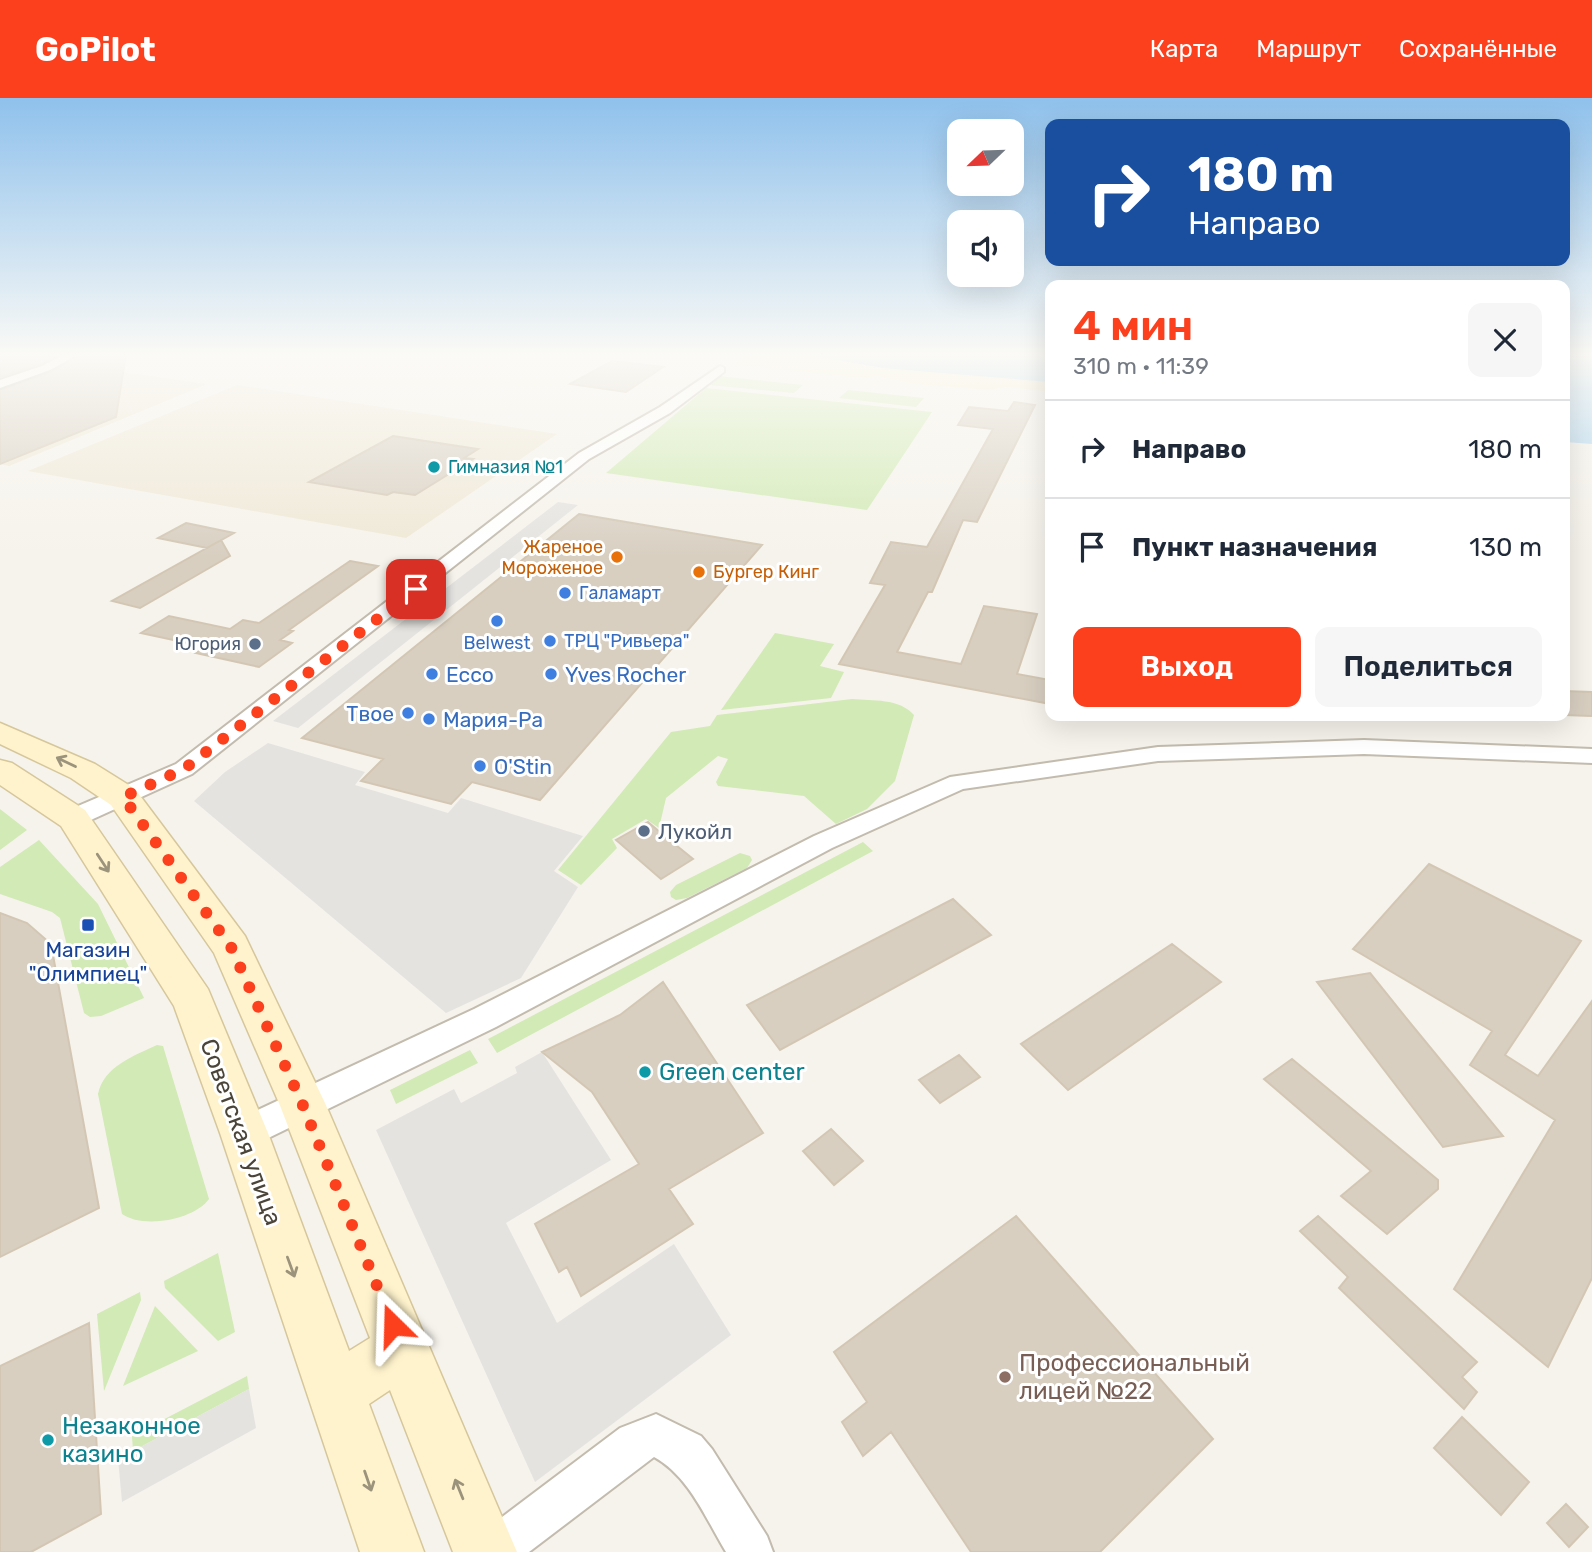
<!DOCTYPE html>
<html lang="ru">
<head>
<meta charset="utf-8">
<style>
	body { margin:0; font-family:Rubik,sans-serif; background:#f6f6f7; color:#1f2937; height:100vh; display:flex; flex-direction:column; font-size:26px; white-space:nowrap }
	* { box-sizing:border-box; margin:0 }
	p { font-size:23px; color:#747a83 }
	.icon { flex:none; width:38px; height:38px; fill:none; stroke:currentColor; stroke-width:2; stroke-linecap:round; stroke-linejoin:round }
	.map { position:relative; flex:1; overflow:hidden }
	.panel { position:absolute; left:1045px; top:182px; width:525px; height:441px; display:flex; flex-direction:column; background:#fff; border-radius:14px; box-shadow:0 7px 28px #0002 }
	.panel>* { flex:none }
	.hud { position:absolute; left:1045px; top:21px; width:525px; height:147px; border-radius:14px; box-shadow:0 7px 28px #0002; background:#1a4fa0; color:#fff; overflow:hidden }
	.needle { width:46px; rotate:247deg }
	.fabs { position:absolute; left:947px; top:21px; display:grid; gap:14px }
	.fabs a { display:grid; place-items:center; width:77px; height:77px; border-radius:14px; background:#fff; box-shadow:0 7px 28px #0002; font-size:35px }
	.pin { position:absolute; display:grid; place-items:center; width:60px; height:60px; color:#fff; margin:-30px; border-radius:14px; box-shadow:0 4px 10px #0006 }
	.me { position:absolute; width:77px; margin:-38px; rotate:338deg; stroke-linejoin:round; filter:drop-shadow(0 0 5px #0008) }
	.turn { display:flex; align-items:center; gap:24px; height:147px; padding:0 28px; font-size:32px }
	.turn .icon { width:91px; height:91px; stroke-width:2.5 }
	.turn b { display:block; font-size:49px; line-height:60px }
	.round { display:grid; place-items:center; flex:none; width:74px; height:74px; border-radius:14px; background:#f6f6f7 }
	.overview { display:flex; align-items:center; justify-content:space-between; height:119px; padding:0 28px }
	h1 { font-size:42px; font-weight:600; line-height:52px; color:#fc3f1d }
	.cta { display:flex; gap:14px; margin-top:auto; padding:14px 28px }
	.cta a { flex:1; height:80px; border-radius:14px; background:#fc3f1d; color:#fff; font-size:28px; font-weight:600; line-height:80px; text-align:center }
	.cta a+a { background:#f6f6f7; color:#1f2937 }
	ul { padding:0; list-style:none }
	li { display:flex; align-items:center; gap:21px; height:98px; padding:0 28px; border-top:2px solid #e0e1e3 }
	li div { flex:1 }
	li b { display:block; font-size:26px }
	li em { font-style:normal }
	header { display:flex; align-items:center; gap:42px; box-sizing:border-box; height:98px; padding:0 35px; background:#fc3f1d; color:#fff }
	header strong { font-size:33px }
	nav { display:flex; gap:38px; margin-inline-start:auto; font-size:24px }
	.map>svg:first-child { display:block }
</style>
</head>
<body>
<header>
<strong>GoPilot</strong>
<nav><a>Карта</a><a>Маршрут</a><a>Сохранённые</a></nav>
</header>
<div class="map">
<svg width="1592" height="1454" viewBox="0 0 1592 1454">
	<rect width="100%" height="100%" fill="#f6f3ec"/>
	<path fill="#efe8d6" d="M71,267L207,286L9,368L0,366V292Z
		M237,287L557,336L406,440L28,373Z"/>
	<path fill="#d2eab5" d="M718,278L803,287L794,295L709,287Z
		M706,290L932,314L867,412L606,375Z
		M848,292L924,300L916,309L839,300Z
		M775,535L834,546L820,568L844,574L831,600L721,612Z
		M852,601C873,603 899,600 914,617L895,683L867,711L836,726L804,698L718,688L716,684L728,661L718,658L666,700L659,730L646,721L612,741L617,750L581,787L558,772L671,634L710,628L717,617Z
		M0,711L27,732L0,752Z
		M39,742L98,806L144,900L101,918L90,919L84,915L60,820L52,814L0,796V769Z
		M863,744L873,753L497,955L488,941Z
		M740,755L750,758L752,762L747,770L687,800L676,802L671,799L670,794L676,787Z
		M157,947L163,948L209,1101C194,1122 143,1131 122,1116L98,996C104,968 134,958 157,947Z
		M470,952L478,965L396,1006L390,992Z
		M218,1155L235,1234L218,1243L165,1190L164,1183Z
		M140,1194L141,1202L104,1293L97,1216Z
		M155,1208L198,1253L123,1288Z
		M247,1278L249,1291L133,1353L132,1338Z"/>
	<path fill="#f9efc9" d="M745,256H801L883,270L1050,284V294L1008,289L987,292L915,286L878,278L859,280L734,266Z"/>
	<path fill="#e5e3e0" d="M558,404L578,407L298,630L273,623Z
		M268,645L365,674L355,687L448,715L461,700L583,738L554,773L578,789L521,880L446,915L194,703L225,674Z
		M542,954L611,1062L506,1125L557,1225L674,1146L731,1237L535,1384L376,1032L454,991L461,1005L517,975L515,969Z
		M249,1291L256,1330L122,1404L118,1361Z"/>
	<path fill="#a9d4f2" d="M801,256H1050V284L883,270Z
		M1564,256H1592V346L1565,344Z"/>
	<path fill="#d8cfc1" stroke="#d3c7b4" stroke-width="2" d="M0,256H60L41,266L0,279Z
		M81,256H126L116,319L0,366V292L51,274Z
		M612,263L663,269L626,294L570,286Z
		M1014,304L1035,307L977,424L963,422L932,494H928L897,554L961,566L984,508L1037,516L1017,576L1050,582V606L839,566L885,487L870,485L891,444L927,449L993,331L958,327L969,309L1008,313Z
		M393,338L478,351L464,360L473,361L415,397L393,394L387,397L309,384Z
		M579,416L762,447L540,702L472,684L451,706L361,683L383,661L302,640Z
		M186,425L234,435L207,450L158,440Z
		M221,442L230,458L140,510L112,503Z
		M350,463L378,468L289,532L293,533L280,542L292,545L259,569L196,555L206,549L141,535L169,518L230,531L243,522L259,525Z
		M1564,593L1592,594V618L1564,617Z
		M648,724L661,735L693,761L661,781L616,742Z
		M1429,766L1581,843L1505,957L1538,978L1592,903V1180L1548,1269L1454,1191L1555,1022L1470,967L1492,933L1353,851Z
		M953,801L991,837L780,952L747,907Z
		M0,815L27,825L51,846L99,1110L0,1159Z
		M1172,846L1221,884L1068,992L1021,946Z
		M1370,875L1411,926L1503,1038L1443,1049L1317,884Z
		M663,884L763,1035L669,1091L693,1126L581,1198L567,1169L559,1174L535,1126L639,1066L592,994L542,954L620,917Z
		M959,957L980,979L940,1005L919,982Z
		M1292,961L1438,1082V1091L1387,1136L1341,1098L1371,1073L1264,981Z
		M831,1031L863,1063L834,1087L803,1053Z
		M1016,1118L1213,1341L1100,1454H971L891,1334L863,1358L842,1324L867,1304L834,1254Z
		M1318,1118L1477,1264L1462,1279L1477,1294L1464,1311L1339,1190L1348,1179L1300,1133Z
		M89,1225L101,1416L31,1454H0V1268Z
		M1462,1319L1529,1384L1501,1417L1434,1350Z
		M1566,1406L1588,1429L1569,1449L1547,1425Z"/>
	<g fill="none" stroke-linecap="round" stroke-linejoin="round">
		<g stroke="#c2bbae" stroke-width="4">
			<path id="street" d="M65,256H79L50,272L0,290V282L42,268Z
				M720,268L724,270V274L670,315L589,361L192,676L82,726L73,728L64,726L61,720L64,714L176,666L579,355L660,309Z
				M1364,642L1592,651V665L1364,656L1158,663L963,691L832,750L496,929L256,1046L244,1050L232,1046L227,1035L232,1024L474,911L814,738L950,679L1158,649Z
				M656,1316L701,1338L712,1351L767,1438L773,1454H726C706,1421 689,1378 654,1359L529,1454H471L477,1438L620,1330Z"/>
		</g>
		<g stroke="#d6c79b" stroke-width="3">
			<path id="secondary" d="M0,625L95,666L135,691L245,838L325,1005L517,1454H453L390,1292L369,1306L424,1454H360L220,1035L174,908L61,728L0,687V662L12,665L85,712L208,891L268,1035L349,1253L370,1240L279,1005L214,855L111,707L71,680L0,646Z"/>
		</g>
		<use href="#street" fill="#fff" fill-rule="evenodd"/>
		<use href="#secondary" fill="#fff3cd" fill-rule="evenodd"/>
	</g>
	<defs><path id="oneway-shaft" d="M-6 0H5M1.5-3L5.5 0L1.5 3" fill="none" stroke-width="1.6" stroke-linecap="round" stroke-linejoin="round" transform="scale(1.75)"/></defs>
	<g stroke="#9c937c">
		<use href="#oneway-shaft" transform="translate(66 664) rotate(-154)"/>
		<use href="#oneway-shaft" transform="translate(103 765) rotate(57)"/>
		<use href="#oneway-shaft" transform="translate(291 1169) rotate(70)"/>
		<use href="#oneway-shaft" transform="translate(368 1383) rotate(71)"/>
		<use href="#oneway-shaft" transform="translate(459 1391) rotate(-112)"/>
	</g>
	<linearGradient id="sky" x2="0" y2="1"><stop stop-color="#8fc1ec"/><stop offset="0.56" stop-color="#fbfaf6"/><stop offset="1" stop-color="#fbfaf6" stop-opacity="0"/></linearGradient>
	<rect width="1592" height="459" fill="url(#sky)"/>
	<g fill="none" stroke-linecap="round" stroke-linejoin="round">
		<path stroke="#fc3f1d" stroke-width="12" stroke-dasharray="0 21.6" d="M393,1227L302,1005L231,849L123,699L184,671L416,491"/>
	</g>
	<g fill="#0f9aa8" stroke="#fff" stroke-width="2.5">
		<circle cx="434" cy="369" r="7"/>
		<circle cx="645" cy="974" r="7"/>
		<circle cx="48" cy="1342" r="7"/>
	</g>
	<g fill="#e8710a" stroke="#fff" stroke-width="2.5">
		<circle cx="617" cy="459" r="7"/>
		<circle cx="699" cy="474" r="7"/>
	</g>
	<g fill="#3f7fe0" stroke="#fff" stroke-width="2.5">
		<circle cx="565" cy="495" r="7"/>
		<circle cx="497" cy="523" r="7"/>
		<circle cx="550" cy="543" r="7"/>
		<circle cx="432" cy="576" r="7"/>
		<circle cx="551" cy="576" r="7"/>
		<circle cx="408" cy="615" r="7"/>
		<circle cx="429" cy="621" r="7"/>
		<circle cx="480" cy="668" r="7"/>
	</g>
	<g fill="#5c6f8a" stroke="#fff" stroke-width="2.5">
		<circle cx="255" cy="546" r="7"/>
		<circle cx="644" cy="733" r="7"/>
	</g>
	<rect fill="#1a4fb4" stroke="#fff" stroke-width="2.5" x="81" y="820" width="14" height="14" rx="3.5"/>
	<circle fill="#8d6e63" stroke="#fff" stroke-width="2.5" cx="1005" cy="1279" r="7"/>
	<g text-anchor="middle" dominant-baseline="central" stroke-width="6" stroke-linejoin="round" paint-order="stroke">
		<g font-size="18" fill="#0d838f" stroke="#fff" text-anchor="start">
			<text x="448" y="369">Гимназия №1</text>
		</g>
		<g font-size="18" fill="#c56008" stroke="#fff" text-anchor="end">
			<text x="603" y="449">Жареное<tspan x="603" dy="21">Мороженое</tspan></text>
			<text x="713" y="474" text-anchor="start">Бургер Кинг</text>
		</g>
		<g font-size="18" fill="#366cbe" stroke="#fff" text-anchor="start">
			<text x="579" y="495">Галамарт</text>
			<text x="564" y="543">ТРЦ "Ривьера"</text>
			<text x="497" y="545" text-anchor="middle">Belwest</text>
		</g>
		<g font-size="18" fill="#4e5e75" stroke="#fff" text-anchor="end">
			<text x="241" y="546">Югория</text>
		</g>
		<g font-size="21" fill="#366cbe" stroke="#fff" text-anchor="start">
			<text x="446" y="576">Ecco</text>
			<text x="565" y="576">Yves Rocher</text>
			<text x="394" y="615" text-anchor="end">Твое</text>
			<text x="443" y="621">Мария-Ра</text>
			<text x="494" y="668">O'Stin</text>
		</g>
		<g font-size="21" fill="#4e5e75" stroke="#fff" text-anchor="start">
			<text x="658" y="733">Лукойл</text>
		</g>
		<g font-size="21" fill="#164399" stroke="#fff">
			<text x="88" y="851">Магазин<tspan x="88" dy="24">"Олимпиец"</tspan></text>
		</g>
		<g font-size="24" fill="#0d838f" stroke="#fff" text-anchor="start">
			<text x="659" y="974">Green center</text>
			<text x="62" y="1328">Незаконное<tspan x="62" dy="28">казино</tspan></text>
		</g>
		<g font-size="24" fill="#4b4439" stroke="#fff">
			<text transform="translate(241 1034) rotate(70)">Советская улица</text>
		</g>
		<g font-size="24" fill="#785e54" stroke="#fff" text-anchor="start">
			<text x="1019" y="1265">Профессиональный<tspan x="1019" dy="28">лицей №22</tspan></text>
		</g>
	</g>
</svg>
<div class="fabs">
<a><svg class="needle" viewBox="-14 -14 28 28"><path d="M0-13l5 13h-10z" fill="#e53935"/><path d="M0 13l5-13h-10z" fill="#747a83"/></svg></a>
<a><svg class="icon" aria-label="sound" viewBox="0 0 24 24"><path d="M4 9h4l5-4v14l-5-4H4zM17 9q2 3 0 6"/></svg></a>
</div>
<div class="pin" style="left:416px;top:491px;background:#d93025"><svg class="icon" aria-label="arrive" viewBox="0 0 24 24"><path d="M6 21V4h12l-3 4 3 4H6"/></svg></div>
<svg class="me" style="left:393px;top:1227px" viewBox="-20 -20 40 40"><path d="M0-17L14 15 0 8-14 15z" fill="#fc3f1d" stroke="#fff" stroke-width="4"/></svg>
<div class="hud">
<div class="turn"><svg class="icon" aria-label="right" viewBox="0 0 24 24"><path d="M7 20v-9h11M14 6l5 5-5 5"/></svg><div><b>180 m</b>Направо</div></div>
</div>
<section class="panel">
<div class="overview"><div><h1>4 мин</h1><p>310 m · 11:39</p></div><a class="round"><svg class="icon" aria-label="close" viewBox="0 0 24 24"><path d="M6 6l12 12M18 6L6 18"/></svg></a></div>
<ul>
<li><svg class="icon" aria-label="right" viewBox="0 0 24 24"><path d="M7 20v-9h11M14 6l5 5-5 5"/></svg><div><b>Направо</b></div><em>180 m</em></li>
<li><svg class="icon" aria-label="arrive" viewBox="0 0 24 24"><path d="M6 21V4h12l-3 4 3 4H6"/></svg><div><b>Пункт назначения</b></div><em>130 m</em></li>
</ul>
<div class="cta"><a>Выход</a><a>Поделиться</a></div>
</section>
</div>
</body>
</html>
